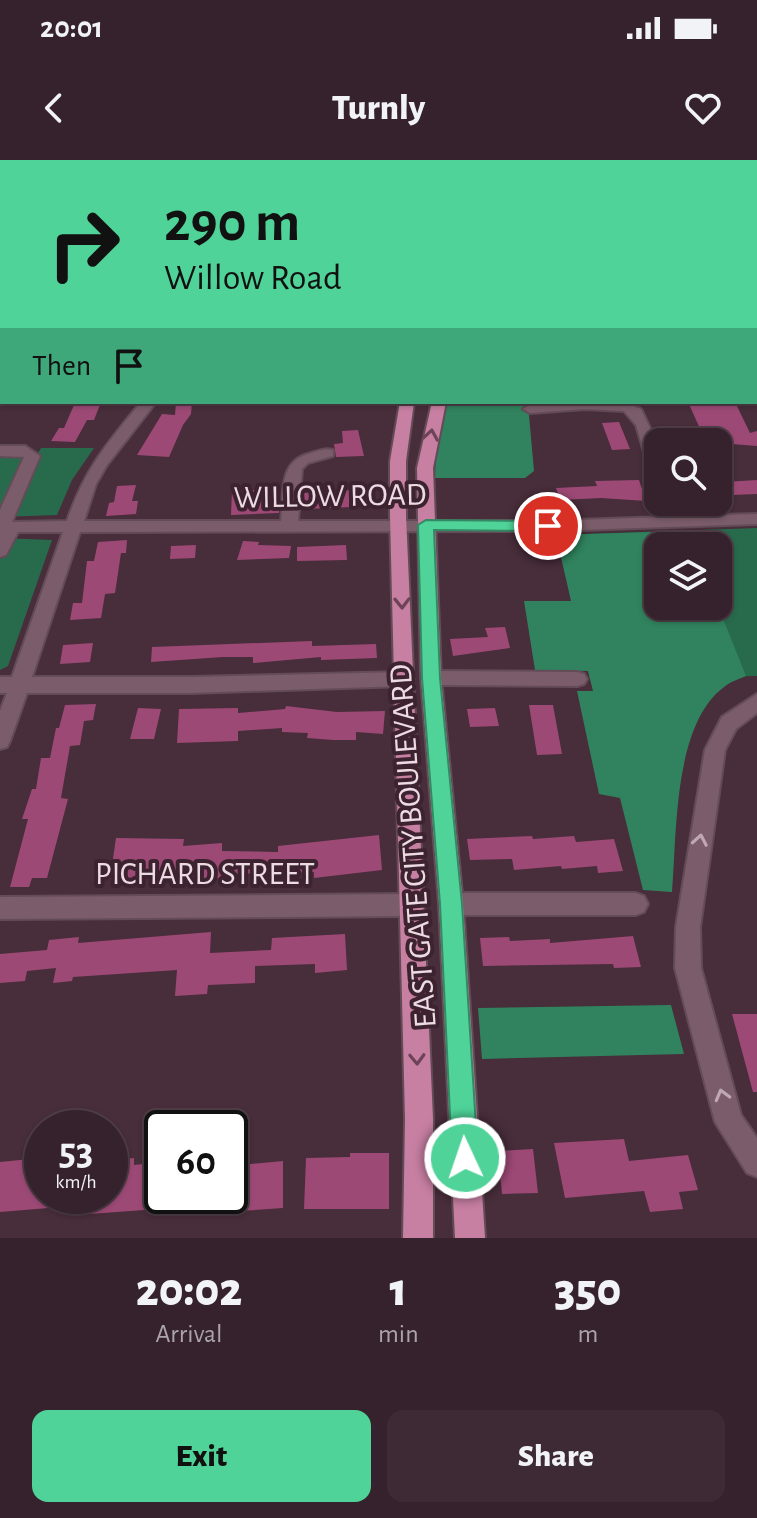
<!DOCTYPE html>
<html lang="en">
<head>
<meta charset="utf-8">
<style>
	body { margin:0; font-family:"Alegreya Sans",sans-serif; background:#3d2a34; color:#f1f3f6; height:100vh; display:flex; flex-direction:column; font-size:30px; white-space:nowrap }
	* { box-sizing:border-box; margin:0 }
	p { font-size:26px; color:#aaa4a9 }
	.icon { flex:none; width:44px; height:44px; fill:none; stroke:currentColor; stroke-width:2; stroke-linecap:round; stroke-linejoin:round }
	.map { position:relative; height:1078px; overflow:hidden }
	.sheet { display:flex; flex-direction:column; background:#36222c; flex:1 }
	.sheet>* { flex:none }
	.banner { position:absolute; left:0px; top:0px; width:758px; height:244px; box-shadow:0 2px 6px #0004,0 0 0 2px #503f48; background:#4fd399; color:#111; overflow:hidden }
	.controls { position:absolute; left:644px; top:268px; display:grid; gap:16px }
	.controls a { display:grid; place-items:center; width:88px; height:88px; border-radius:16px; background:#36222c; box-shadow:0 2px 6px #0004,0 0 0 2px #503f48; font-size:40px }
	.speed { position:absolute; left:24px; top:950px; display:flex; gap:16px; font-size:40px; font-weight:700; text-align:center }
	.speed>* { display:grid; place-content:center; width:104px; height:104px; border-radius:50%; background:#36222c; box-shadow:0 2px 6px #0004,0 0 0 2px #503f48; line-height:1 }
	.speed small { font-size:20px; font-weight:400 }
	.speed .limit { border:4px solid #111; border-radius:12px; background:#fff; color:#111 }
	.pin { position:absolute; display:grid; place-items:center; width:68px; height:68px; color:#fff; margin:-34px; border:4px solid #fff; border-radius:50%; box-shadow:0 2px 8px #0007 }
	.me { position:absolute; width:88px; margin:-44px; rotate:357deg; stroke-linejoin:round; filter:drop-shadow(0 0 6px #0008) }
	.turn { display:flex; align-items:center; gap:28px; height:168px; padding:0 32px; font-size:36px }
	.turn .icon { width:104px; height:104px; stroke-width:2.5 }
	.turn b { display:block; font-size:56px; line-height:68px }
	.then { display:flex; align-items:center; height:76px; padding:0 32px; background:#0003; gap:16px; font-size:30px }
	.eta { display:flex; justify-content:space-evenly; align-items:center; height:136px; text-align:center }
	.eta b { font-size:48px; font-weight:800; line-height:56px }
	.primary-button { display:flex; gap:16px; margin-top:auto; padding:16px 32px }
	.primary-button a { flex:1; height:92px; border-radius:16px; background:#4fd399; color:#111; font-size:32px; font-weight:800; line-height:92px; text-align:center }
	.primary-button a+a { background:#3d2a34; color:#f1f3f6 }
	.status { display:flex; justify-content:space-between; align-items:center; height:56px; padding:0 40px; background:#36222c; direction:ltr }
	.status svg { height:22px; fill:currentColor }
	header { display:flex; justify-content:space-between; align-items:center; height:104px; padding:0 32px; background:#36222c; font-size:36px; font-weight:800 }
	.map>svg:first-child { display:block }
</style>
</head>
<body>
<div class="status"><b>20:01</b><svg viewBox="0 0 49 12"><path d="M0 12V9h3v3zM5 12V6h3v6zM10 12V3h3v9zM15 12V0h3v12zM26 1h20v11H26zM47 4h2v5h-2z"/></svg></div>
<header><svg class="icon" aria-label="back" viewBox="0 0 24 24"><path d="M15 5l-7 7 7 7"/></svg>Turnly<svg class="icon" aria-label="heart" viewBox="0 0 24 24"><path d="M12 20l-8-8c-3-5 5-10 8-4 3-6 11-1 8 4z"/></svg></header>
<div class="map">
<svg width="757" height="1078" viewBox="0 0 757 1078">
	<rect width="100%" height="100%" fill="#482d3a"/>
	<path fill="#286a4c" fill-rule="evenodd" d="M41,288H94L72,320L57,355L0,357V294L37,295Z
		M757,368V516L590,519L556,375ZM658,386H718V446H658Z
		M0,378L52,380L8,506L0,510Z"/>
	<path fill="#30835e" d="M447,242H539L524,244L529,255L534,311L525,318H435L436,286Z
		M687,371L693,386H658V446H718L746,516C739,519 730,522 724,527C673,565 677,674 672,732L643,730L620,638L599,634L577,531H593L588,511L535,510L524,441H571L556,375Z
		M671,845L684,894L482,899L478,848Z"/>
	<path fill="#9d4976" d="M83,242H101L94,260H87L75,282L51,281L59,268H64L74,245H82Z
		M176,242H192L191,254L183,265L169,297L137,295L162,254L175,255Z
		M688,242H735L750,273L757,271V286L706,282Z
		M619,262L630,289L612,290L602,263Z
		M358,270L364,296L336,297L334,284L343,283L342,271Z
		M639,320L646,341L601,338L560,340L556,328L597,326L595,321Z
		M757,320V334L731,335L724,322Z
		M136,325L132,341H138L136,354L106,356L109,343L114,342L117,326Z
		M254,330V338L280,337L279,353L231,355L232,331Z
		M352,330V347L305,349L304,333Z
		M127,380L126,393H121L115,433L105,434L101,458L70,460L73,443H82L87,401H94L98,382Z
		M243,381L259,382L258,385L291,386L289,398L237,400Z
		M196,385L195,398L170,399L171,386Z
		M346,385L347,400L297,401V387Z
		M505,467L510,488L453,496L450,479L488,477L485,468Z
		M312,481V486L376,484L377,498L321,500V497L253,503V497H223L151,502L152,487Z
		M93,483L90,502L60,504L63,485Z
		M96,544L93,560L84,561L80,585L70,586L61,638L68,639L47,718H32L29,727H10L28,659H22L32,629H36L41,598H50L56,568H59L65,545Z
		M529,545H553L562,594L537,595Z
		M286,546L337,552L385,551L383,574L356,572V580H333L307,578L308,573L282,572V568L238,571V581L177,583L179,549L238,548V553L285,549Z
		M138,548L161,549L154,579H130Z
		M495,548L499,566L470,567L467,549Z
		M379,675L382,710L314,718V712L221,714V718L195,719V717L110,719L116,678L184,679L183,686L222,683V691L278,692V686Z
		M532,676L533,679L574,676L576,682L614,679L623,711L598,713L597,706L562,709L561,706L514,710L512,699L470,700L467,679Z
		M211,772L210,793L271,790L272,778L345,774L347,810L315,813V804L255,806V823L208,825L207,834L175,836L177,810L73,817L72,821L53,823L56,808L27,811L25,821L0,823V794L47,790L49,780L79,777L78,783Z
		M633,776L641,807L614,808L613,804L483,806L480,778L509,777L510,781L550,779V783Z
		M732,854H757V932H753Z
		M624,979L629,1001L688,995L698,1030L679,1032L683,1049L650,1052L644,1031L565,1038L554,983Z
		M533,989L538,1033L502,1034L498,991Z
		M350,993H389V1049H304L306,998L350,997Z
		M134,998V1005L162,1002V1036H230V1006L283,1001V1048L198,1054V1046L90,1054L92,1036H110V1001Z
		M30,999L29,1006L42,1005V1036H85V1045L0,1052V1002Z"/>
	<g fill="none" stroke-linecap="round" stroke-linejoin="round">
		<g stroke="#634c57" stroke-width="4">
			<path id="minor" d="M28,0H38L27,2Z
				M288,0H298V2H288Z
				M510,0H520L521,2H511Z
				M691,0H757V4L690,2Z
				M0,8H2V14H0Z
				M756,56H757V62H756Z
				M141,242H156L107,305L96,324L84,361H281C284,335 278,302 308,294C317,291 324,288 333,290V296L308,303L302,309L298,361H548L665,357L660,342H676L681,356L757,354V364L548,371L80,372L32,517H191L404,512L411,514L414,519L411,524L404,526L191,533H27L10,581L7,587L0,589V551L7,533H0V517H12L63,372H18L6,395L0,397V350L24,297L0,296V286H25L40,296L12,362L67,361C86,307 106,285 141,242Z
				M560,242H623L641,249L658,285V317L650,312L636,265L624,251L586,249L530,253L523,249L530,245Z
				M431,511L577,512L584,514L587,519L584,524L577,526L431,525L424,523L421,518L424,513Z
				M757,534V553L736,569L725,590L700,767L701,808L741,955L757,978V1017L747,1013L715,962L675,808L676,767L705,590L722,557Z
				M451,733H636L644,736L648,744L644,752L636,755H451L443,752L439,744L443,736Z
				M411,734L419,737L423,745L419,753L411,756L0,759V737Z"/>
		</g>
		<g stroke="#634c57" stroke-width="4">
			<path id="major" d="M587,0H598L586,2Z
				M613,0H624L612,2Z
				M400,242H414L406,301V356L433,959V1078H403L405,959L390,356V301Z
				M432,242H446L433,308L441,518L463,744L485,1078H455L439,744L421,518L417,308Z"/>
		</g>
		<use href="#minor" fill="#7b5c6a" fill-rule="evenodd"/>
		<use href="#major" fill="#c77fa2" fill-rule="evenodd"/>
	</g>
	<defs><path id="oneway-chevron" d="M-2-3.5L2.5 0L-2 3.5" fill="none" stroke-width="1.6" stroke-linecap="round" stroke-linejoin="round" transform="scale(2)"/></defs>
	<g stroke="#6d4358">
		<use href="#oneway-chevron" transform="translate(431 275) rotate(-81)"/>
		<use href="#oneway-chevron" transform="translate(402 443) rotate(89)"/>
		<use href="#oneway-chevron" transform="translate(417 899) rotate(88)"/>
	</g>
	<g stroke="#bfa8b3">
		<use href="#oneway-chevron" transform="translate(700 680) rotate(-80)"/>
		<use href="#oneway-chevron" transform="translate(722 935) rotate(-105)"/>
	</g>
	<path fill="#4fd399" stroke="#338963" stroke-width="2" d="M426,360L548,361L555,366L548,371L434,370L440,518L462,744L478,998L475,1007L465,1011L456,1007L452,998L440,744L422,518L418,365Z"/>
	<g text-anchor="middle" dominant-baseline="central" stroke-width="8" stroke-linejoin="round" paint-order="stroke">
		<g font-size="32" fill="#eddbe3" stroke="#3d2330">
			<text transform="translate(330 336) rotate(-1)">WILLOW ROAD</text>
			<text transform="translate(413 686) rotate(-94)">EAST GATE CITY BOULEVARD</text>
			<text x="205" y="714">PICHARD STREET</text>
		</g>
	</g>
</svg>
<div class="controls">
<a><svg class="icon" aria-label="search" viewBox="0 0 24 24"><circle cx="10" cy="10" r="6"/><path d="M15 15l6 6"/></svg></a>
<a><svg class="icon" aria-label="layers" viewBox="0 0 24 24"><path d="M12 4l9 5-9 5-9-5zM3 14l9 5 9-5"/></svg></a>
</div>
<div class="speed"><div>53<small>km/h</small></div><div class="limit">60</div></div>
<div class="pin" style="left:548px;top:366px;background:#d93025"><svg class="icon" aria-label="arrive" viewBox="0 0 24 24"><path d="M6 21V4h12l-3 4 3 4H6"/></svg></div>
<svg class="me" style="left:465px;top:998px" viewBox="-20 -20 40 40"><circle r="17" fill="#4fd399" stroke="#fff" stroke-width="3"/><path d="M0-11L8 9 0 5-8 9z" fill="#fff"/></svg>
<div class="banner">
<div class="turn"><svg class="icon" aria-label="right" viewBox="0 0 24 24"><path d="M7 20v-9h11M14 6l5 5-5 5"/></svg><div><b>290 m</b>Willow Road</div></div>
<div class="then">Then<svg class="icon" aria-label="arrive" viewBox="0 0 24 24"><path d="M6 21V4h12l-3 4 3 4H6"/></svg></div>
</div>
</div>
<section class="sheet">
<div class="eta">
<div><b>20:02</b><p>Arrival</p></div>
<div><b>1</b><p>min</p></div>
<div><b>350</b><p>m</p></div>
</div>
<div class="primary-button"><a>Exit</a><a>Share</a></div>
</section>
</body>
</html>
